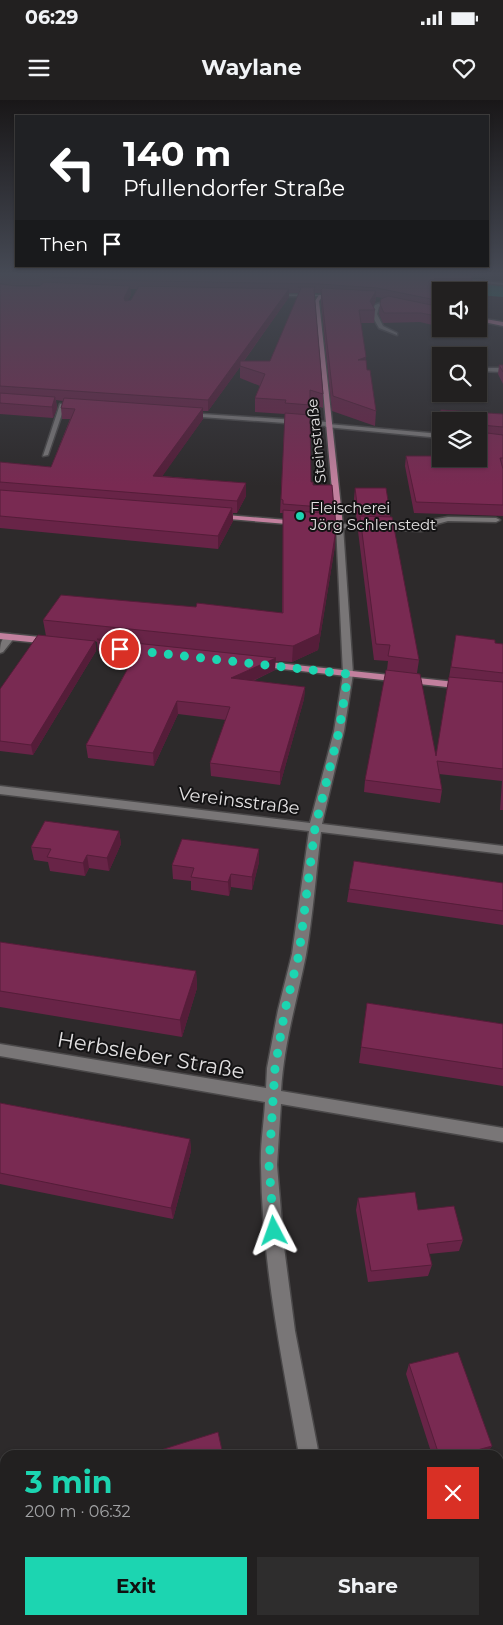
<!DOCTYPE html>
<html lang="en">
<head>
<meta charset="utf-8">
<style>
	body { margin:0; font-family:Montserrat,sans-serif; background:#2e2d2d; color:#f1f3f6; height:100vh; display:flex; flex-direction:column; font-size:19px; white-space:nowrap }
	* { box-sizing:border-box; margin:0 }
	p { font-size:16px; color:#a2a3a5 }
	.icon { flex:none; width:28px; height:28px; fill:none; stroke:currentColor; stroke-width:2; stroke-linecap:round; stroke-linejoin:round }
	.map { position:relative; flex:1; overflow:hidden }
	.details { position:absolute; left:0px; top:1350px; width:504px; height:175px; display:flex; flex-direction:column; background:#222020; border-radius:15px 15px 0 0; box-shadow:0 1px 4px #0004,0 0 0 1px #3f3e3e }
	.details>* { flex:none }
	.top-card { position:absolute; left:15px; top:15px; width:474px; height:152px; border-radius:0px; box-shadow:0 1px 4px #0004,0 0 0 1px #3f3e3e; background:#202124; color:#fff; overflow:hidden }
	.fabs { position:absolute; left:432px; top:182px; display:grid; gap:10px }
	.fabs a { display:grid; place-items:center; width:55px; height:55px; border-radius:0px; background:#222020; box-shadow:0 1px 4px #0004,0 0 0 1px #3f3e3e; font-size:25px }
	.pin { position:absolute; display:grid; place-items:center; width:42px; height:42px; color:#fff; margin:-21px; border:2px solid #fff; border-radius:50%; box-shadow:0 1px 5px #0007 }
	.me { position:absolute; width:55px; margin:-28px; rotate:356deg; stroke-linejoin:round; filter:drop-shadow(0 0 4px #0008) }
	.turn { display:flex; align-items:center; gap:18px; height:105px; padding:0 25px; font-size:22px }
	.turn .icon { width:65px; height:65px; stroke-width:2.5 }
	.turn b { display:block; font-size:35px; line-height:42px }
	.then { display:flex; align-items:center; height:48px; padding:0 25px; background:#0003; gap:10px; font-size:19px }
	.round { display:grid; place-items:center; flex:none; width:52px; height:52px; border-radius:0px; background:#2e2d2d }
	.overview { display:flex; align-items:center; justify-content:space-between; height:85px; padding:0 25px }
	h1 { font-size:30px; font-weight:700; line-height:38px; color:#1cd5b1 }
	.primary-button { display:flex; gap:10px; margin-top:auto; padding:10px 25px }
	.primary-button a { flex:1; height:58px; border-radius:0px; background:#1cd5b1; color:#111; font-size:20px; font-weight:700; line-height:58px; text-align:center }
	.primary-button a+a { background:#2e2d2d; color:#f1f3f6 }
	.status { display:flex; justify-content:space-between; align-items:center; height:35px; padding:0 25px; background:#222020; direction:ltr }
	.status svg { height:14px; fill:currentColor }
	header { display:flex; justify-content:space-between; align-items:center; height:65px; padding:0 25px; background:#222020; font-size:22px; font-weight:700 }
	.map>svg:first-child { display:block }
</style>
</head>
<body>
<div class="status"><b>06:29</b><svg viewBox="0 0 49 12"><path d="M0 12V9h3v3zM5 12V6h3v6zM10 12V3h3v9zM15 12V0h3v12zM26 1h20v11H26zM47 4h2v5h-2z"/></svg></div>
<header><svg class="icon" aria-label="menu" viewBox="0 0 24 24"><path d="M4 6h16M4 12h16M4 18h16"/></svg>Waylane<svg class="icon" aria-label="heart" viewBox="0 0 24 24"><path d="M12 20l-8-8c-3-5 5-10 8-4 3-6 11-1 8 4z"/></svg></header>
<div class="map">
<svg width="503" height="1525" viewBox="0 0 503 1525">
	<rect width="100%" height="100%" fill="#2d2a2b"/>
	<path fill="#612c45" d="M0,172H152L124,187L11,185L0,183Z"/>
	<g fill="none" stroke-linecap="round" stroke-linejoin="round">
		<path fill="#0f7b65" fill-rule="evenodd" d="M277,172H398L503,183V197L479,195V191H446L288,179L280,177Z"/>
		<g stroke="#4a4849" stroke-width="3">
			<path id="lane" d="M385,201L389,202L379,207L377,214L383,226L397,233V235L379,228L371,214L375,205Z
				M481,268H503V272L479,271Z
				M60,304L65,305L48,355L43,356Z
				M328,324L441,334V338L326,327L325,326Z
				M448,417L496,418L500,420L496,422L448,421L437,424L434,429L421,431L339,428L335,426L339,424L421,427L428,425L431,420Z"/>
		</g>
		<g stroke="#4a4849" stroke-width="3">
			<path id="street" d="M454,178L503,183V185L456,180Z
				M186,313L327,322L330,324L327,326L188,316L186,315Z
				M336,424L343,426L353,574L344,631L322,724L503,746V754L321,732C316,773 313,815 306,855C297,901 284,942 281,991L503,1028V1042L281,1004L277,1065L284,1147L295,1231L319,1355H299C282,1260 262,1163 261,1066C260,1045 264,1023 265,1002L0,956V944L266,988L267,968L278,910L292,854L309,731L0,694V686L310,723L334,631L343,574Z
				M10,534L15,537L3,552L0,553C0,545 1,536 10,534Z
				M347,1520H369L370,1525H348Z"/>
		</g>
		<g stroke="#4a4849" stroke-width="3">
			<path id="secondary" d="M270,194L321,195L323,196H272Z"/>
		</g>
		<g stroke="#4a4849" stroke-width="3">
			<path id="primary" d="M319,195L340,196L322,197L319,201L343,426C337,430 321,429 315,425L319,423H335L315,201Z
				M479,218L503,222V226L479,221Z
				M214,414L299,421L303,423L299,425L217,418L213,416Z
				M0,533L50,538L55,541L50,544L0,539Z
				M258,561L465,583L470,586L465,589L255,566L253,564Z"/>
		</g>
		<path stroke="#696667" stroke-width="1" stroke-dasharray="0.5 1" stroke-linecap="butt" d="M30,172L29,174L36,178L55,180"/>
		<use href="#lane" fill="#797677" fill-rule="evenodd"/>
		<use href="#street" fill="#797677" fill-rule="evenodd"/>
		<use href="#secondary" fill="#797677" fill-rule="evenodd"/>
		<use href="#primary" fill="#c2809e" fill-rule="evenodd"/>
	</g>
	<path fill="#682447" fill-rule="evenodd" d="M56,172H469V175L441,191V227L420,222L383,223L379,214L380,204L383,198L376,197L375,203L373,207L375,210L374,223H361L365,260L376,311L375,326L332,311L321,202V193H315L314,199L323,294V308L310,303L311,382L313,385L334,408L335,446L318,550L292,562L275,561V570L253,581L305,587L304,599L280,685L211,676L210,663L226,620L178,614L154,666L88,658L86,645L128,568L98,551L97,542L95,541L96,551L33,655L0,651V589L46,536L43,520L196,507L282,513L283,413H280L285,314L255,312V298L260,286L240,278V267L208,311H203V319L162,376L246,383V396L237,413H233V421L218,449L0,428V362L51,367L70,319H62L61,308L63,301L56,300L57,308L53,318L0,314V184L16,186H40L51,182V177ZM130,189H137L131,200H128L131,195ZM289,193H298V197L270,261H244L289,197Z
		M499,265H503V284L498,274Z
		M441,310L503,314V416L414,413L405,366L406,356H431L437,329H438ZM441,321H479V359H441Z
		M355,388L390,413V417L419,560L417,573L436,656L456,535L495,543L503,544V710H500L502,681L439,674L442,690L440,703L364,692L365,680L387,570L388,561L374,560L358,431L359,423H357L354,399Z
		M119,731L121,744L109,771L89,768L85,776L50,771L48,762L34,760L31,747Z
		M259,749V762L252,790L231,787L229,796L191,790V781L173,779L172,765Z
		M503,783V825L347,802L349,789Z
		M0,842L196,871L197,888L182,937L0,907Z
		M367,903L503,924V986L359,963Z
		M0,1003L190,1039L191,1051L173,1119L0,1084Z
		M358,1098L418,1110L463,1140L459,1151L429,1154L432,1165L428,1176L368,1182L356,1110Z
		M409,1264L492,1346L486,1354L432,1355L406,1274Z
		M471,1520H499L503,1525H472Z"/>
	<path fill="#551d39" d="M130,186L131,195L124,207V198Z
		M289,189V197L240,266V267L208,311V300Z
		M376,191L375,203L371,210L370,201Z
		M366,257L365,270L358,260Z
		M55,297L57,308L53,318L52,307Z
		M203,308V319L154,388L153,376Z
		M246,383V396L237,413V401Z
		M232,408L233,421L218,449V436Z
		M336,430L335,446L318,550L292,562L293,546Z
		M95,541L96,551L33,655L31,645Z
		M276,558L275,570L231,591V578Z
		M305,587L304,599L280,685V672Z
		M177,601L178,614L154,666L153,653Z
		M119,731L121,744L109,771L107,758Z
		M259,749V762L252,790V777Z
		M87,755L89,768L85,776L83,763Z
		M231,774V787L229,796L228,782Z
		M196,871L197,888L182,937L180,920Z
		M190,1039L191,1051L173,1119L171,1108Z
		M492,1346L486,1354L485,1355H459Z"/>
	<path fill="#792a52" stroke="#551d39" d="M56,172H440L471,175L473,191H441V201L377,188L320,184L150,181L51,177Z
		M44,182L130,186L124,198L125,201L131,200L139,186L289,189L208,300L0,286V184L16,186H40Z
		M298,187H315L314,190L323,294L310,290V305L285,303L286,300L255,298L265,274L240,266V261H270L301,188Z
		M323,188L376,191L370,201L375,210H359L366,257L358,260H366L367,270H370L376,311L333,296L321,190Z
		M388,196L441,207V217L421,213H384L380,204L381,199Z
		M499,265H503V272Z
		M0,293L55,297L52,307L0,303Z
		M64,298L203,308L153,376L246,383L237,401L0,382V362L51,367L75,309L61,308Z
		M441,310L503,314V327L481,325L479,327V321H441V322H439Z
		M285,313L310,315L311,382H313V385H332L334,408L283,404V400L281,399Z
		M479,327V332L503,335V358H500L503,369V405L416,402L406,356H431L437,329H441V359H479Z
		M355,388H386L390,413L358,412Z
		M0,390L232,408L218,436L0,416Z
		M283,410L335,414L336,430L319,534L293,546L43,520L61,495L196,507L197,503L283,513Z
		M360,416L392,417L419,560L388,556L390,545L376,544Z
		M38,535L95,541L31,645L0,641V589Z
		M456,535L495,540V543L503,544V573L451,567Z
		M97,539L276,558L231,578L305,587L280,672L210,663L230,607L177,601L153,653L86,645L133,559Z
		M386,570L420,574L436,656L449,577L503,582V669L437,661L442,690L365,680Z
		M45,721L119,731L107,758L87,755L83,763L47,757L51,749L31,747Z
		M182,739L259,749L252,777L231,774L228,782L191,777L194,768L172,765Z
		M354,761L503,783V811L349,789Z
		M0,842L196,871L180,920L0,891Z
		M367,903L503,924V969L361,947Z
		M0,1003L190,1039L171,1108L0,1073Z
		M415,1092L418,1110L454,1106L463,1140L427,1144L432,1165L371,1171L358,1098Z
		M458,1252L492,1346L459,1355H439L409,1264Z
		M218,1332L223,1355H145Z
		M503,1478V1525H480L478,1520H499V1480Z"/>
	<linearGradient id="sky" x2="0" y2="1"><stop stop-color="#191718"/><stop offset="0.45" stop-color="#464a55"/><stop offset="1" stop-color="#464a55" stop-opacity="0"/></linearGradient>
	<rect width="503" height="386" fill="url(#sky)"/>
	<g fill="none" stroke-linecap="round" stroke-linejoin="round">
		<path stroke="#1cd5b1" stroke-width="9" stroke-dasharray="0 16.2" d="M120,549L348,574L339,631L315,728L299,854L285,910L275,968L269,1065L274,1131"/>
	</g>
	<circle fill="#1cd5b1" stroke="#141314" stroke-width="2" cx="300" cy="416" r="5"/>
	<g text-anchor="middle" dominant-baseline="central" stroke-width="4" stroke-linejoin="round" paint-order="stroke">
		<g font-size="15" fill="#e2e0e1" stroke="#141314">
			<text transform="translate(316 341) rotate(-96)">Steinstraße</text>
		</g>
		<g font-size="15" fill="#e2e0e1" stroke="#141314" text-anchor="start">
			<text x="310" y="407">Fleischerei<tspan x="310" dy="17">Jörg Schlenstedt</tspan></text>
		</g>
		<g font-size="18" fill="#e2e0e1" stroke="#141314">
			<text transform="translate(239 701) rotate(7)">Vereinsstraße</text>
		</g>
		<g font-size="21" fill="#e2e0e1" stroke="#141314">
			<text transform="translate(151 955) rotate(10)">Herbsleber Straße</text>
		</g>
	</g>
</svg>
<div class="fabs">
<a><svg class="icon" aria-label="sound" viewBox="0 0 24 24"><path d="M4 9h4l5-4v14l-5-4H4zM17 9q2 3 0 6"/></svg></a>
<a><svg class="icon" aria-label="search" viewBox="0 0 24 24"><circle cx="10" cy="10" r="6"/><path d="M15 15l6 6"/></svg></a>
<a><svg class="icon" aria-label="layers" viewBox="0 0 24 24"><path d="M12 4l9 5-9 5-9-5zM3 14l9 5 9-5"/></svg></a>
</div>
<div class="pin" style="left:120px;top:549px;background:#d93025"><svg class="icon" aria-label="arrive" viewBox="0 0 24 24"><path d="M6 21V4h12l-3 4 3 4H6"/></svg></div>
<svg class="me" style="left:274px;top:1131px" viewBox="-20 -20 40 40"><path d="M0-17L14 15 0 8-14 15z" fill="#1cd5b1" stroke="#fff" stroke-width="4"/></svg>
<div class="top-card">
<div class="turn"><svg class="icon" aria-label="left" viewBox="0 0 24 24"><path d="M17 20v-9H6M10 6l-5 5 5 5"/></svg><div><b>140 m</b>Pfullendorfer Straße</div></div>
<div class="then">Then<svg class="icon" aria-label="arrive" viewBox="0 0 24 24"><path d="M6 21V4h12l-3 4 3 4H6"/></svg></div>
</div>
<section class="details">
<div class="overview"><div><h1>3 min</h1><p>200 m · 06:32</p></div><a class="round" style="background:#d93025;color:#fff"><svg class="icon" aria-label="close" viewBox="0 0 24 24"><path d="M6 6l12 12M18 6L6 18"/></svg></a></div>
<div class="primary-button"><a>Exit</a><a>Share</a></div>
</section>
</div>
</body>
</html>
